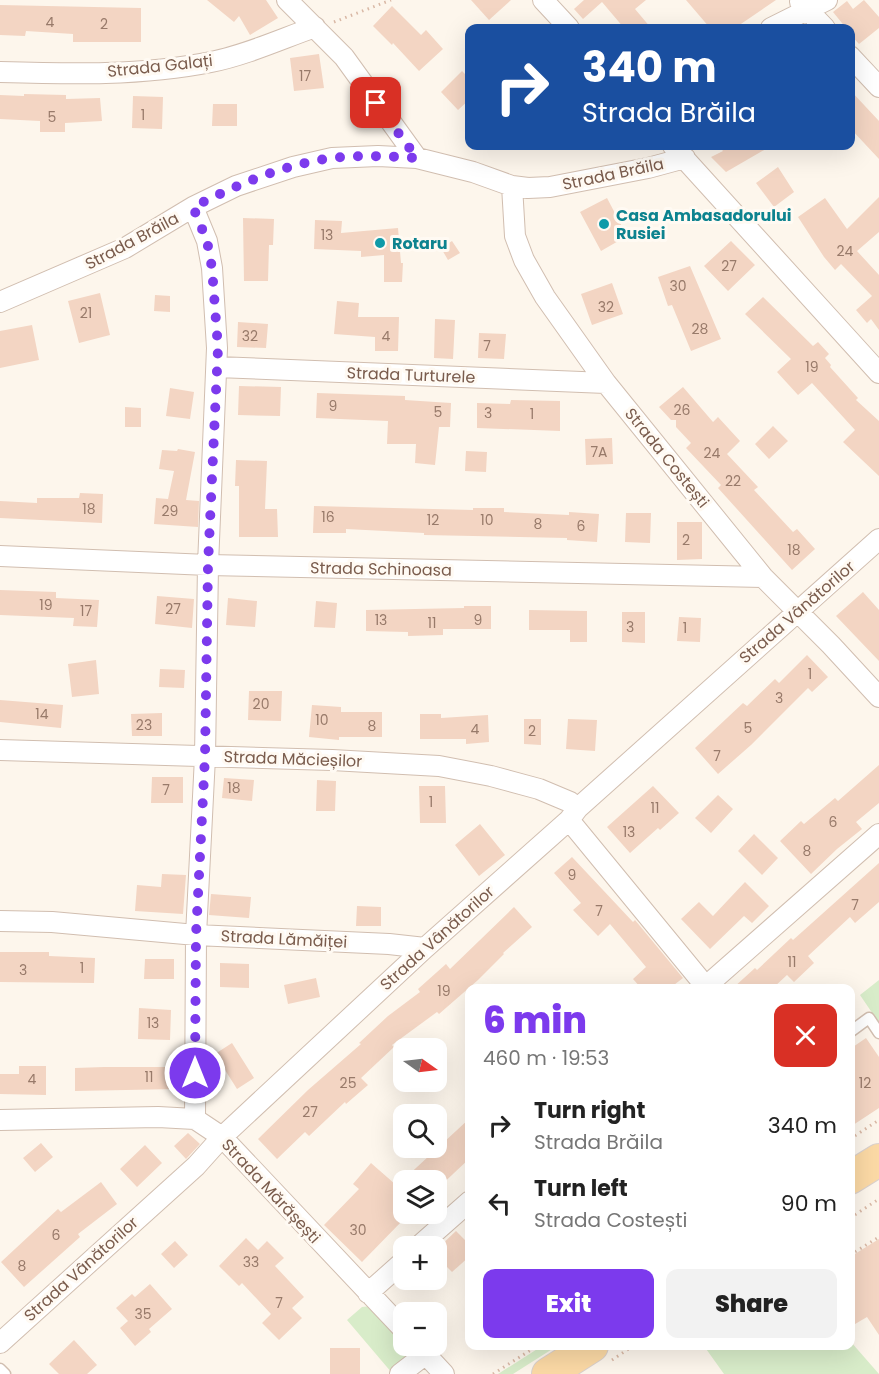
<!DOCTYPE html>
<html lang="en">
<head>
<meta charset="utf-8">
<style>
	body { margin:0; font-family:Poppins,sans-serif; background:#f2f2f2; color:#222; height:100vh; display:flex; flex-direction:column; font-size:22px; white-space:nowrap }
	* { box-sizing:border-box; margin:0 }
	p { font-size:20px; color:#767676 }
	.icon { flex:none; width:33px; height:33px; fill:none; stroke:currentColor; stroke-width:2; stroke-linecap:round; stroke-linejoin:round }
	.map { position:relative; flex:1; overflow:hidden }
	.details { position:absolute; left:465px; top:984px; width:390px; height:366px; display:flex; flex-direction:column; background:#fff; border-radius:12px; box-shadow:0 6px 24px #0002 }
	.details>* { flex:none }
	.hud { position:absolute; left:465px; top:24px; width:390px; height:126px; border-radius:12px; box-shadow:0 6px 24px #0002; background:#1a4fa0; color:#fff; overflow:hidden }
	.needle { width:39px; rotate:104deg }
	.buttons { position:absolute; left:393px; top:1038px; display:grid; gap:12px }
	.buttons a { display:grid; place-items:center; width:54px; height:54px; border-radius:12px; background:#fff; box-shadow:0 6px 24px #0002; font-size:30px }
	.pin { position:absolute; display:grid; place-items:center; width:51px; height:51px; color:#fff; margin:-26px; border-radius:12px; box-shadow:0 3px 9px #0006 }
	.me { position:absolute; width:66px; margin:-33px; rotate:0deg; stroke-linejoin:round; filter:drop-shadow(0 0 4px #0008) }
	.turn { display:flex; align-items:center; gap:21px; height:126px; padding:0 18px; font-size:27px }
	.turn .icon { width:78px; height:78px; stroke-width:2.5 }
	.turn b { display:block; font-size:42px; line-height:51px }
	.round { display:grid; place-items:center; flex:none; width:63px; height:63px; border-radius:12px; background:#f2f2f2 }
	.summary { display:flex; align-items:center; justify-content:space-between; height:102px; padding:0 18px }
	h1 { font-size:36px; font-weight:800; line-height:45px; color:#7c3aed }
	.action { display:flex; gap:12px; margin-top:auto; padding:12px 18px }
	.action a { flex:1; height:69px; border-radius:12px; background:#7c3aed; color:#fff; font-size:24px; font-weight:800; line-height:69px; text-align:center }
	.action a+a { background:#f2f2f2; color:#222 }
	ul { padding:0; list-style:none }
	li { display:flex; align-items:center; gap:18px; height:78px; padding:0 18px }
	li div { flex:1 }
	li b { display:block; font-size:22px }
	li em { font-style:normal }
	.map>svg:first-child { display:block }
</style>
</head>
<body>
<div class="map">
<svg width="879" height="1374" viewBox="0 0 879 1374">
	<rect width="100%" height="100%" fill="#fdf6ec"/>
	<path fill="#d8ecc9" d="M879,980V1023L860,995Z
		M371,1306L403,1341L404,1346H408L414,1351L392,1373L347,1320L362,1307Z
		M851,1342L879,1374H724L704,1346H850Z
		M542,1346H557L513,1374H498Z"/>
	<path fill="#f3d5c3" d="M207,0H266L278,18L250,35L239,16L234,22Z
		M471,0H511L489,20Z
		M584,0H646L635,9L651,28H624L602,2L583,19L574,9Z
		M686,0H776L735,28H710Z
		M864,0L879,17V28L859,44L850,34V28H846L833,12L847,1L853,9Z
		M0,5L141,8V42H73V34L26,31L25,36L0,35Z
		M392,6L421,35L426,30L443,49L419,71L393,43L392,45L373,26Z
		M319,54L324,88L294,91L290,58Z
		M462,71L470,79V99L458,110L441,92Z
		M850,90L879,121V159L850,128Z
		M24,94L66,95V99L100,98L102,121L65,123V132H40V121L0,119V95L24,96Z
		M133,96L163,97L162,129L132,128Z
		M213,104H237V126H212Z
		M719,146H771L726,172L711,157L723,151Z
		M778,167L794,192L774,207L756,183Z
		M879,197V232L857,251L879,275V330L871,319L867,323L856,310L872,296L841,264L835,270L824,257L798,217L825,198L847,229Z
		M607,198L627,236L601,251L580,212Z
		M243,218L274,219L273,245H269L268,281H244Z
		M315,220L342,221L341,233L398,228L401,263H403L402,282H384V255L361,257V251L314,249Z
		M452,241L460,253L448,260L441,248Z
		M731,241L755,265L728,291L704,266Z
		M690,266L721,339L691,351L672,305L668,306L658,277Z
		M612,283L623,314L592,325L581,294Z
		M100,293L110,335L79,343L68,301Z
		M155,295L170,296V312L154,311Z
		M763,297L813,346L818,342L829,354L825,358L831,365L830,367L858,398L856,400L879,421V476L843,442L855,430L812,383L798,395L777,372L791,359L745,314Z
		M337,301L359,303L358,317H399L398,351H375V337L334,334Z
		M435,319L455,320L453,359L434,358Z
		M238,322L268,324L266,348L237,347Z
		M32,325L39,360L0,368V331Z
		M479,333L506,334L504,359L478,358Z
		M239,386L281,387L280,416L238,415Z
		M683,387L713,422L718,417L740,441L727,454L758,487L754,490L793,532L797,529L815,549L792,570L718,488L721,485L686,448L691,443L676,427V420H671L659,407Z
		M170,388L194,392L190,419L166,416Z
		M317,393L405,396V400L451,403L450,427H439L435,465L415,463L416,444H387L388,421L316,418Z
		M511,400L560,401V431L477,428V403L510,404Z
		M125,407L141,408V427H125Z
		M773,426L788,441L769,459L755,444Z
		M612,438L613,464L586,465L585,439Z
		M178,449L195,452L186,500L199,501L198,527L154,524L156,498L168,499L174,471L159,469L162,450L177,451Z
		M466,451L487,452L486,472L465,471Z
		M236,460L267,461L265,509H277L278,537H239V486H235Z
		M80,493L103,494L102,523L0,518V501L37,503V498H79Z
		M314,506L473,510V508H504V512L569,515V512L599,514L597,542L567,540V538L424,535V533L346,529V533H313Z
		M626,513H651L650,543L625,542Z
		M677,522H702V559L677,560Z
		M0,590L56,592V598L99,600L97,627L73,626L74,618L0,615Z
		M863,592L879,610V661L836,616Z
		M157,596L194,599L192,628L155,624Z
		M228,598L257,601L255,627L226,625Z
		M316,601L337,603L335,628L314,627Z
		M464,606H491V629H443V635L408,636V632L366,631V610L464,608Z
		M529,610L587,611V642H570V630H529Z
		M622,612H645V643L622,642Z
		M679,617L701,618L700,642L677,641Z
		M807,655L828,677L812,692L808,688L751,745L718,774L695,748L743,703L747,706L775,679L779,683Z
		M96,660L99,694L72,697L68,664Z
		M160,669L185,670L184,688L159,687Z
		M249,691H282L281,721L248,720Z
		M0,700L63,705L61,728L0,722Z
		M312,705L341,707V712H382V737H339V740L309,737Z
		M162,713V736H132L131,714Z
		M420,714H441V718L488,715L489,742L466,744V739H420Z
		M524,719H541V745L524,744Z
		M568,719L597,720L595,751L566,749Z
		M879,765V803L856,822L862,829L837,849L811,874L780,841L801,821L804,824L835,798L838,801Z
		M152,777H183V803H151Z
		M224,778L254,780L252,801L222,798Z
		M317,780L336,781L335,811H316Z
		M419,786H445L446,823H420Z
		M653,786L679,813L660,830L658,828L630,853L607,827Z
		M718,795L733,809L711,833L695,818Z
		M480,824L505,855L479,876L455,845Z
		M754,834L778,858L762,875L738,851Z
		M572,857L633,922L635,920L683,978L670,988H641L633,979L646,967L610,924L598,936L573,910L581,903L554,873Z
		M879,863V902L855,923L850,917L808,956L814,963L794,982L787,975L773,988H733L755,968L757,970L791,938L793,940Z
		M162,874L186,875L183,914L135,911L137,885L161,887Z
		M745,882L769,906L752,923L744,916L710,949L681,919L699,902L713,916Z
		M211,894L251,897L249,918L209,915Z
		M357,906L381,907V926H356Z
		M514,907L532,927L503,953L504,954L478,980L439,1014L437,1012L392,1045L394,1047L361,1078L368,1085L346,1104L345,1102L309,1136L305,1132L277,1159L258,1139L308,1090L361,1044L359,1043L388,1016L420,992L418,989L446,964L450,969Z
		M0,952H49V956L95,958L94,983L0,982Z
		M145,959H174V979H144Z
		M220,963L249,964V988L220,987Z
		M316,978L320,997L288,1004L284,985Z
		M139,1008L171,1010L170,1040L138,1039Z
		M866,1038L879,1057V1108L850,1127V1049Z
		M232,1043L254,1078L237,1089L215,1054Z
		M19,1066H46V1095L0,1094V1074H19Z
		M104,1067H177V1089L75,1091V1068Z
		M470,1118V1158L436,1190V1180H403Z
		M188,1133L200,1144L186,1159L174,1146Z
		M41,1143L53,1157L35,1172L23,1158Z
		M145,1145L162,1163L137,1187L120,1169Z
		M371,1163L404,1192V1219L362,1262L324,1225L359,1189L353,1184Z
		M101,1182L117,1204L78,1234L80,1237L24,1287L1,1262L58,1209L61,1212Z
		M456,1231L470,1245V1256L452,1272L436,1256V1250Z
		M246,1238L258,1250L267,1241L284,1258L275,1266L304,1297L292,1308L302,1318L279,1340L262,1323L271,1314L242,1283L239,1286L219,1266Z
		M879,1239V1335L867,1317L850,1327V1257Z
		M175,1241L188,1255L174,1268L161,1254Z
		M150,1284L172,1309L149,1329L151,1332L135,1346L120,1328L128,1321L116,1308L132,1294L135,1297Z
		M74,1340L97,1365L87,1374H59L49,1364Z
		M330,1348H360V1374H330Z"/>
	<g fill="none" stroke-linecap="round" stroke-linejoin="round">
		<g stroke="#d1beb0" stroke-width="13">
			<path id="service" d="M850,1032L869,1018L879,1033
				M0,1369L5,1374"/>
		</g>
		<g stroke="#d1beb0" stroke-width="22">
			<path id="minor" d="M287,0L344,57L417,158
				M543,0L569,28
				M800,2L825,28
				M771,28L827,0
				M850,56L879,87
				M0,72C69,74 142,76 211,62C246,55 281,39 315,27
				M673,146L879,373
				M512,186L515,236L524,260L545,297L606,383L763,577L831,645L879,697
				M193,207L207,241L212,268L217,348L208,565L205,757L196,935L195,1119
				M0,302L125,248L193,207L236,186L293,167L332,158L378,156L417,158L473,172L512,186L528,188L550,187L648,168L685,158
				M217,367L606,383
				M0,556L208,565L763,577
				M0,750L332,760L439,766L491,776L539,789L570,802L578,808
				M569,820L707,988
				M0,921L52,922L196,935L389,944L425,948
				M704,988L879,834
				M195,1119L222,1137L404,1330
				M0,1120L158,1117L195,1119
				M419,1246L470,1201
				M368,1293L404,1261
				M0,1343L196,1166L222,1137L425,948L569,820L578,808L879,539
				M418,1346L444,1374
				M400,1374L426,1354"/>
		</g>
		<g stroke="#dad1cd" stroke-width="34">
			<path id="primary" d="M850,1178L879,1160
				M548,1374L592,1346"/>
		</g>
		<path stroke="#d9b8a5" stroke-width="3" stroke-dasharray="1.5 4.5" stroke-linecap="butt" d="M334,22L391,0
			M850,1139L879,1120
			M850,1218L879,1199
			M850,1255L879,1237
			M612,1360L633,1346
			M493,1374L537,1346"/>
		<use href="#service" stroke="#fff" stroke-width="10"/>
		<use href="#minor" stroke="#fff" stroke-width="20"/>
		<use href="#primary" stroke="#fbd9a5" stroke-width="32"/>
	</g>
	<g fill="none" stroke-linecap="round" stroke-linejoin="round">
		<path stroke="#7c3aed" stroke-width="10" stroke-dasharray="0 18" d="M195,1073L196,935L205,757L208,565L218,348L212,268L207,241L193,207C237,185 284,164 333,158C361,155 389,156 417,158L376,103"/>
	</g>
	<g fill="#0f9aa8" stroke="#fffaf3" stroke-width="2">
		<circle cx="604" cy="224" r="6"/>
		<circle cx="380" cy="243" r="6"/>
	</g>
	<g text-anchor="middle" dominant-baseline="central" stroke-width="6" stroke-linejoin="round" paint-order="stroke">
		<g font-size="14" fill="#987a6a">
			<text x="50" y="22">4</text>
			<text x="104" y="24">2</text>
			<text x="305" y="76">17</text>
			<text x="143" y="115">1</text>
			<text x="52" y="117">5</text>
			<text x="327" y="235">13</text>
			<text x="845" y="251">24</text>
			<text x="729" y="266">27</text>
			<text x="678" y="286">30</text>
			<text x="606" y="307">32</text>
			<text x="86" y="313">21</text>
			<text x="700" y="329">28</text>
			<text x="250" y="336">32</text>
			<text x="386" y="336">4</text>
			<text x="487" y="346">7</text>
			<text x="812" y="367">19</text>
			<text x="333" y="406">9</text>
			<text x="682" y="410">26</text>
			<text x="438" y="412">5</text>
			<text x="488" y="413">3</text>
			<text x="532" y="414">1</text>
			<text x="599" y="452">7A</text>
			<text x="712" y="453">24</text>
			<text x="733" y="481">22</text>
			<text x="89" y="509">18</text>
			<text x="170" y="511">29</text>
			<text x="328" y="517">16</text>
			<text x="433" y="520">12</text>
			<text x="487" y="520">10</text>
			<text x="538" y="524">8</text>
			<text x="581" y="526">6</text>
			<text x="686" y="540">2</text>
			<text x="794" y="550">18</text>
			<text x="46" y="605">19</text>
			<text x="173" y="609">27</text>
			<text x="86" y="611">17</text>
			<text x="381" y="620">13</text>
			<text x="478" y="620">9</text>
			<text x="432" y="623">11</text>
			<text x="630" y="627">3</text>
			<text x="685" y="628">1</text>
			<text x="810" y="674">1</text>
			<text x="779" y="698">3</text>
			<text x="261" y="704">20</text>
			<text x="42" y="714">14</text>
			<text x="322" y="720">10</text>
			<text x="144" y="725">23</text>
			<text x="372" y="726">8</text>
			<text x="748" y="728">5</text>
			<text x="475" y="729">4</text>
			<text x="532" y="731">2</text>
			<text x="717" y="756">7</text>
			<text x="234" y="788">18</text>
			<text x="166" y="790">7</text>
			<text x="431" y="802">1</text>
			<text x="655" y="808">11</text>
			<text x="833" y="822">6</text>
			<text x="629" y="832">13</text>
			<text x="807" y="851">8</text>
			<text x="572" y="875">9</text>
			<text x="855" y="905">7</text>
			<text x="599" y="911">7</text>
			<text x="792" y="962">11</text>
			<text x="82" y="968">1</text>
			<text x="23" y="970">3</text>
			<text x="444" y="991">19</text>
			<text x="153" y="1023">13</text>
			<text x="149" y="1077">11</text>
			<text x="32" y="1079">4</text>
			<text x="348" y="1083">25</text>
			<text x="865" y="1083">12</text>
			<text x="310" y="1112">27</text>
			<text x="358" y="1230">30</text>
			<text x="56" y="1235">6</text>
			<text x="251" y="1262">33</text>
			<text x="22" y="1266">8</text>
			<text x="279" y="1303">7</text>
			<text x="143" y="1314">35</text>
		</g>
		<g font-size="16" fill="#7a5c4d" stroke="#fffaf3">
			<text transform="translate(160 66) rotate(-6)">Strada Galați</text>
			<text transform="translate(613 174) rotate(-12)">Strada Brăila</text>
			<text transform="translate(132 241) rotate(-28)">Strada Brăila</text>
			<text transform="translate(411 375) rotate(2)">Strada Turturele</text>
			<text transform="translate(667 458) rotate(51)">Strada Costești</text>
			<text transform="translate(381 569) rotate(1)">Strada Schinoasa</text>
			<text transform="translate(797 612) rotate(-41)">Strada Vânătorilor</text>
			<text transform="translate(293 759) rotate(2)">Strada Măcieșilor</text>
			<text transform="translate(437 938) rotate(-42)">Strada Vânătorilor</text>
			<text transform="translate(284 939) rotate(3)">Strada Lămăiței</text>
			<text transform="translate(271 1191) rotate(47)">Strada Mărășești</text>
			<text transform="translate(81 1269) rotate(-42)">Strada Vânătorilor</text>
		</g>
		<g font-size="16" font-weight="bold" fill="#0d838f" stroke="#fffaf3" text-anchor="start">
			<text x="616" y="215">Casa Ambasadorului<tspan x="616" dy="18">Rusiei</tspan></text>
			<text x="392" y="243">Rotaru</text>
		</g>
	</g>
</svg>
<div class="buttons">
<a><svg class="needle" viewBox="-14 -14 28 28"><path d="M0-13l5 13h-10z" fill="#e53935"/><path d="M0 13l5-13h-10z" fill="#767676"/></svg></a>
<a><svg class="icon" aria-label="search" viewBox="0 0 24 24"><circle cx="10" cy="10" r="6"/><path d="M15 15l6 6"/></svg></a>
<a><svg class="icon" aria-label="layers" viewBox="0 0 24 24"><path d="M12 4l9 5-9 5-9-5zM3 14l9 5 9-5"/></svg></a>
<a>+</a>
<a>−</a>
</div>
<div class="pin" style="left:376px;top:103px;background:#d93025"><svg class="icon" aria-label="arrive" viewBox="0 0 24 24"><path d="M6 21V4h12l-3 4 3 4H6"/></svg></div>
<svg class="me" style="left:195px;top:1073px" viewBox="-20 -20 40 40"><circle r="17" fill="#7c3aed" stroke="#fff" stroke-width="3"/><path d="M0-11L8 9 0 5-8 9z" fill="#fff"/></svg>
<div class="hud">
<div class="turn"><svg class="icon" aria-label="right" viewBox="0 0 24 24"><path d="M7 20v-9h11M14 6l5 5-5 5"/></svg><div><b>340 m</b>Strada Brăila</div></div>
</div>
<section class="details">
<div class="summary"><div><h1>6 min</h1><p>460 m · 19:53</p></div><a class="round" style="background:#d93025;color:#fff"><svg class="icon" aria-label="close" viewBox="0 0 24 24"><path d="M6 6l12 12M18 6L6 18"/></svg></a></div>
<ul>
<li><svg class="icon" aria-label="right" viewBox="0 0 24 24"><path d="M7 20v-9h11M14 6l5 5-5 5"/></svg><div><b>Turn right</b><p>Strada Brăila</p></div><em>340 m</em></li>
<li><svg class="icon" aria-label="left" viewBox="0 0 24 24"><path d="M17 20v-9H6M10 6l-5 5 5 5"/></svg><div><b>Turn left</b><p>Strada Costești</p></div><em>90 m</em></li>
</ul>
<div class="action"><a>Exit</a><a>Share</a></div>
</section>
</div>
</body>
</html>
